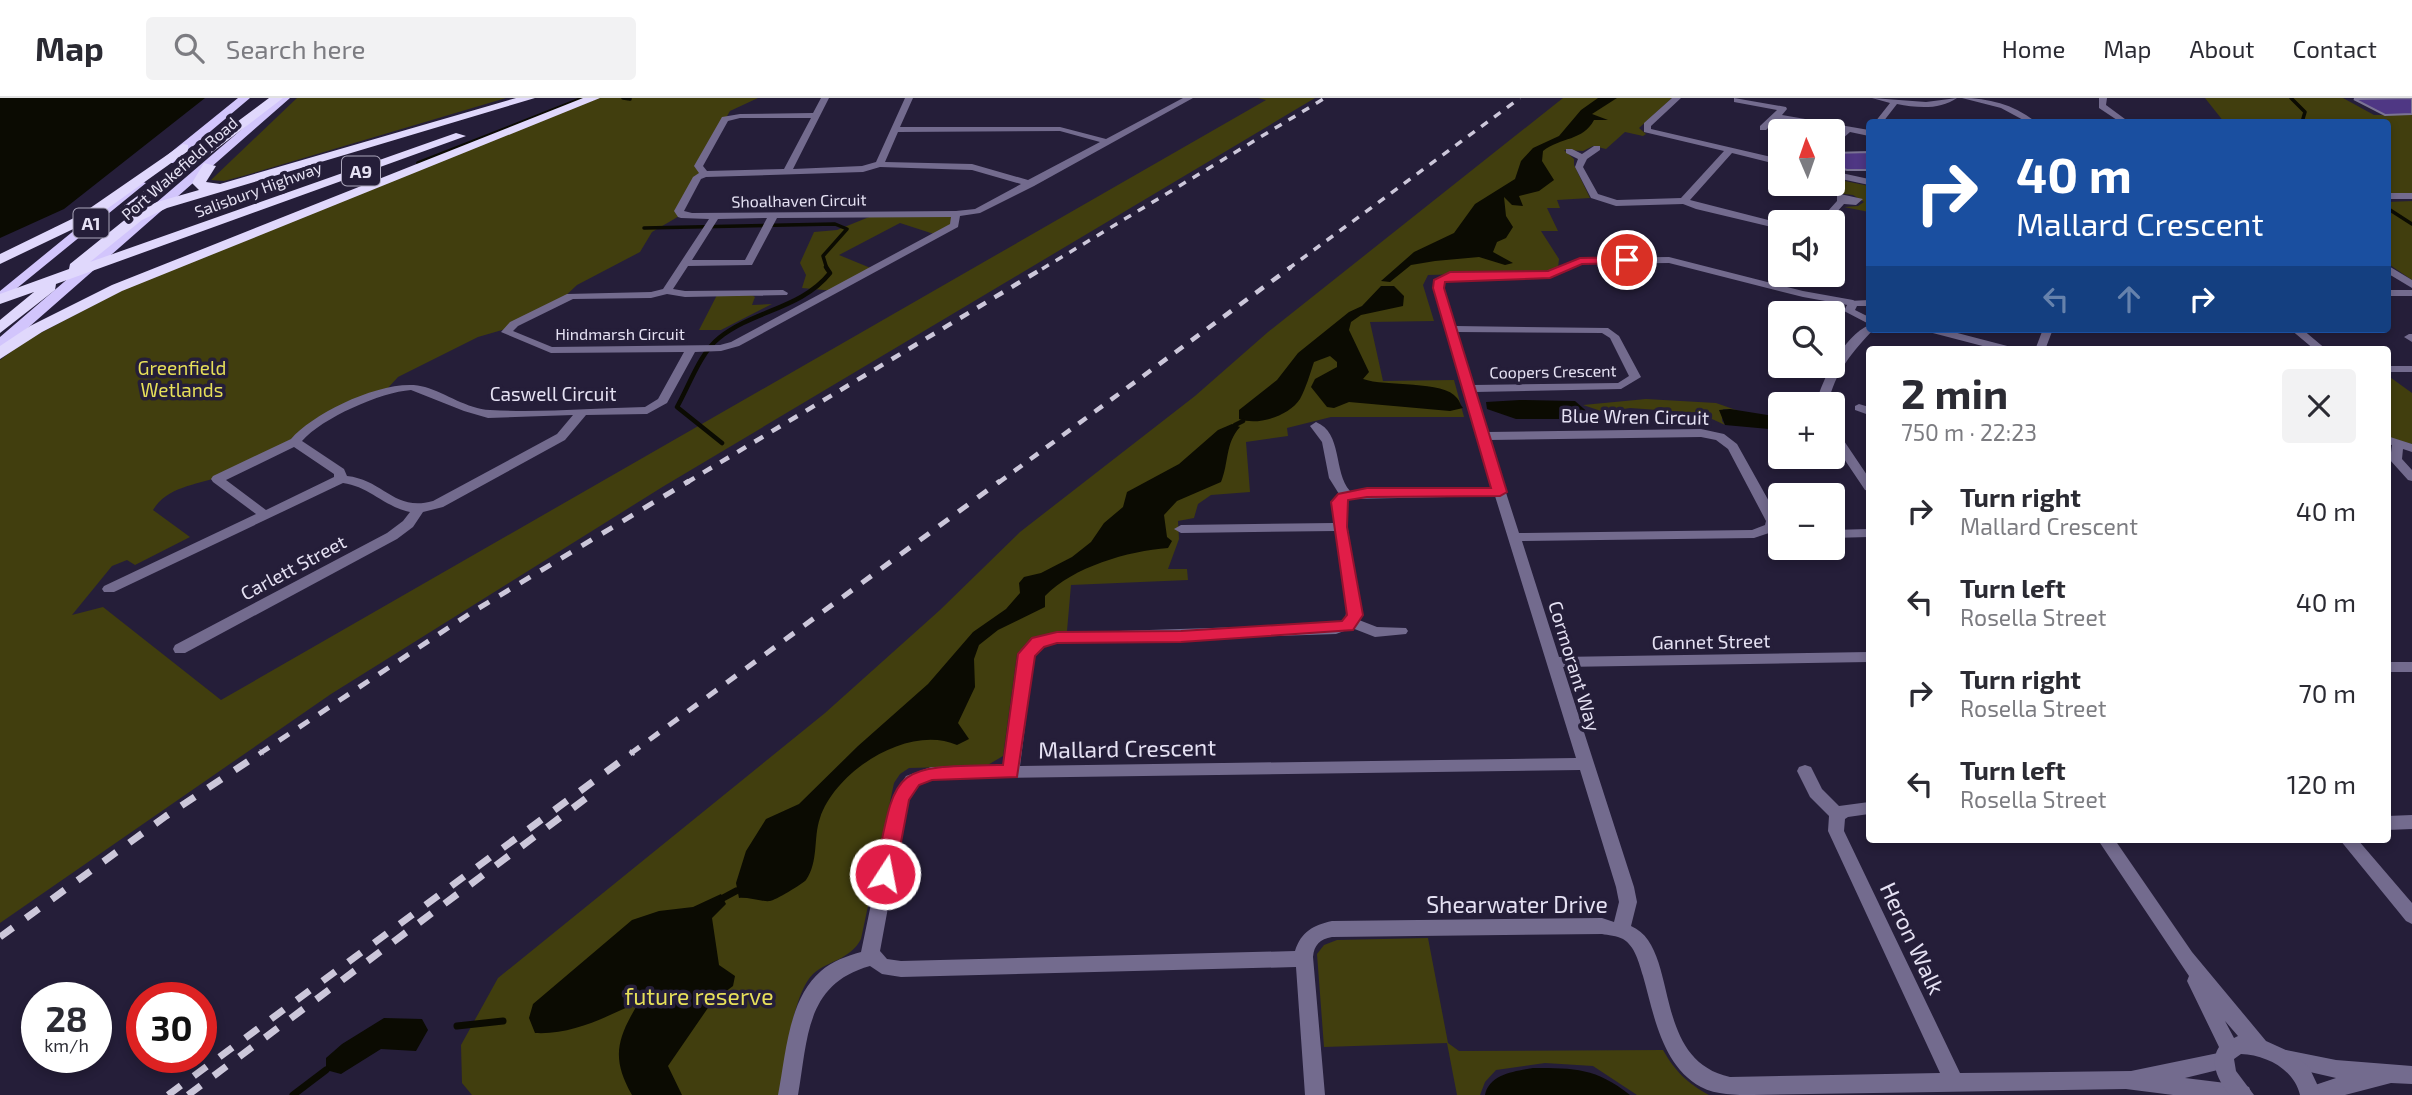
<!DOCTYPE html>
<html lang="en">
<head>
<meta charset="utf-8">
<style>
	body { margin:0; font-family:"Exo 2",sans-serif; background:#f2f2f3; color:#2b2b33; height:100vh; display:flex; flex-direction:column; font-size:26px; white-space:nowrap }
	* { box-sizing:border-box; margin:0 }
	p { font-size:23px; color:#7c7c81 }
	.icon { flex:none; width:38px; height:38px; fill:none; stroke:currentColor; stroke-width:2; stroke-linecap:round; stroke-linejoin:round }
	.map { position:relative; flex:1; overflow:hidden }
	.side { position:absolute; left:1866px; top:248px; width:525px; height:497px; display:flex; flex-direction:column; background:#fff; border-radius:7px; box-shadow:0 4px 10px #0003 }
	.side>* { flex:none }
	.guide { position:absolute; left:1866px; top:21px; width:525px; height:214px; border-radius:7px; box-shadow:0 4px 10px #0003; background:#1a4fa0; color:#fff; overflow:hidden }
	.needle { width:46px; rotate:358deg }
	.fabs { position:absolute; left:1768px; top:21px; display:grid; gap:14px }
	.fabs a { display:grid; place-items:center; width:77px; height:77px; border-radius:7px; background:#fff; box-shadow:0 4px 10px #0003; font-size:35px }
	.speed { position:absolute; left:21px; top:884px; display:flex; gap:14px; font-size:35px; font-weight:700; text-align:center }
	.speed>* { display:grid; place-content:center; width:91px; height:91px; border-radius:50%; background:#fff; box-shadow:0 4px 10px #0003; line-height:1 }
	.speed small { font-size:18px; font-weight:400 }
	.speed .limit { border:10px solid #d22; background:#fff; color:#111 }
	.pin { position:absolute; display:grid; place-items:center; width:60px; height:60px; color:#fff; margin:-30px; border:4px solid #fff; border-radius:50%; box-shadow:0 2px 7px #0007 }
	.me { position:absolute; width:77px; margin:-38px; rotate:11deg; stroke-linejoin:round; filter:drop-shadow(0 0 5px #0008) }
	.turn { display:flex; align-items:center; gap:24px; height:147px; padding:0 35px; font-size:32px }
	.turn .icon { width:91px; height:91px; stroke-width:2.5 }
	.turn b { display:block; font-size:49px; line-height:60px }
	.lanes { display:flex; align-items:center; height:66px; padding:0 35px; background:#0003; justify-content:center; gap:35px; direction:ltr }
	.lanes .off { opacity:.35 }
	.round { display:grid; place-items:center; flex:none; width:74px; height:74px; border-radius:7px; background:#f2f2f3 }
	.overview { display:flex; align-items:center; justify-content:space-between; height:119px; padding:0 35px }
	h1 { font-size:42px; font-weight:700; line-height:52px }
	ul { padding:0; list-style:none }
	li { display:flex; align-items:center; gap:21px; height:91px; padding:0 35px }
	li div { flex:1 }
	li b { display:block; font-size:26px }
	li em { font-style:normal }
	header { display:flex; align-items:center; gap:42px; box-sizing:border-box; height:98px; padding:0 35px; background:#fff; border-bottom:2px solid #e1e1e2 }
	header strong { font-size:33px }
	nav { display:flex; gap:38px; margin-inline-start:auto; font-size:24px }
	.search { width:490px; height:63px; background:#f2f2f3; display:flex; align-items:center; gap:18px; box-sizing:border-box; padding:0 24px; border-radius:7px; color:#7c7c81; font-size:26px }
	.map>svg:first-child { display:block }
</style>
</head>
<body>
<header>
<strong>Map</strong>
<div class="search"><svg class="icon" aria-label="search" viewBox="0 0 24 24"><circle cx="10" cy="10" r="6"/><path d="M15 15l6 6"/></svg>Search here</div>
<nav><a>Home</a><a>Map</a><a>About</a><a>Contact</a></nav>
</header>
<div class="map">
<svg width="2412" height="997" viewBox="0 0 2412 997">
	<rect width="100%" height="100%" fill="#251e39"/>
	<path fill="#413e0e" d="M297,0H506L243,78L224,83L211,82Z
		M599,0H758L730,13L698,68L705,76L697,79L681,117L652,134L640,154L577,187L561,202L509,230L478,239L398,279L387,291C330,314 276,359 219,379C195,387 167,389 153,412L190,439L135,467L127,462L112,468L72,517L103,509L221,602L1266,2L1258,0H1315L664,388L331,596L0,825V262L27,242L138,184Z
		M1563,0H1672L1639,30L1646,36L1643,38L1625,34L1606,51L1593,48L1583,53L1564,52L1574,61V67L1590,100L1557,102L1560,110H1547L1558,133H1541L1559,161L1558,170L1543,174L1428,177L1423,187L1434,223L1370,224L1383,283L1454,282L1464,319H1331L1287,330L1288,338L1246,344L1250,394L1211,397L1198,406L1194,420L1178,423L1179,441L1168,471H1187L1188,482L1071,487L1067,533L1032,540L1017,556L1003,658L986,668L909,670L900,676L894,685L861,841C850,862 829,862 813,876C792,896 785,968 779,997H472L462,985L461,947L498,880L825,615L940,512L1020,434L1195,298L1268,234Z
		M2205,0H2343L2374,17H2412V98L2387,97V24H2224Z
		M1840,82L1869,88V114L1844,109L1858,108L1864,104L1853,97L1829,94Z
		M2412,103V182L2387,165V104Z
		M956,116V123L937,137L900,125L839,157L873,171L835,193L802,190L806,177L800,165L814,134L837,132L874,117Z
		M750,196L755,199L752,207L772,206L721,232H699L717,197Z
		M2387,277L2412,295V346L2387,339Z
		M1646,301L1716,305L1736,312L1723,311L1722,323L1725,327L1699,315L1630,310L1604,314L1583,307Z
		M1428,840L1448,945L1459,953L1663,952C1675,973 1687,985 1709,997H1637L1593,968L1545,965L1496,972L1485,984L1480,997H1457L1447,945L1324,949L1317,856L1324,847L1337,842Z"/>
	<path fill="#0b0b02" d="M0,0H205L64,111L0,140Z
		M1598,0H1617L1592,16L1608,22H1594C1583,43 1561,39 1543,53L1542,63L1554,82L1539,93L1519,98L1523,108L1512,107L1504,99L1506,118L1513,129L1506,140L1497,144L1493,154L1513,165L1505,167L1479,159L1435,163L1411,167L1390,184L1381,183L1414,154L1454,135L1475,106L1515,81L1521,63L1533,50L1559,38L1581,12Z
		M1381,188H1394L1404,198L1403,208L1361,217L1351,224L1349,232L1369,274L1363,281C1385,289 1444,282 1457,300C1460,303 1460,307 1463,310L1450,313L1349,304L1334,310L1327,309L1311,289L1315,281L1337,269V264L1330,258L1314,264C1310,276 1306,290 1300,301C1289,318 1258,328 1239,321V312L1277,282L1298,255L1349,214L1362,208Z
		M1520,302L1575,303L1591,317L1582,321H1516L1487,311L1486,304Z
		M1730,311L1780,319V332L1725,327L1719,312Z
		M1232,326L1240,329C1225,345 1229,365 1221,384L1177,403L1164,417L1167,439L1172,443L1168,450C1128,453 1073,469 1045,498V509L998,532L979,547L974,561L975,589L958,625L969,641L957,647C909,626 836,672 820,720C813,740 819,763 806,782C804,785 774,803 770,803C763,804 748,799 739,800L736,785L746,753L766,721L799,706L858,648L928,586L973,534L1006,511L1020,495L1019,485L1024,479L1041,475L1072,459L1091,444L1104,425L1123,409L1127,394L1179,366L1218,332Z
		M721,796L726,806L712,820L719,867L735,878L733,888L712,904L668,968L682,997H632C610,959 618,939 639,904C605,919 573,937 535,935L529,920L533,906L632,822L659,813L693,809Z
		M384,920L422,921L428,932L416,953L381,951L341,976L326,972V960L342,946Z
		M1533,970C1575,970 1596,970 1630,997H1485C1489,976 1515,973 1533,970Z"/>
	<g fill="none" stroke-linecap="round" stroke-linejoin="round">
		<path stroke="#0b0b02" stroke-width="3.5" d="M623,0L630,1
			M2291,0L2305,14L2302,24
			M418,65L583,0
			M2387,110L2412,126
			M644,130L835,126L847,131L823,158L827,171"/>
		<path stroke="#0b0b02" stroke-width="4.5" d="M1235,327L1243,323
			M722,345L677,309C689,288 700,255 719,240C754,212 801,211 830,175L826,169"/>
		<path stroke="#0b0b02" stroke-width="7" d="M723,800L736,793
			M457,928L503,923
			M293,997L326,972"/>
	</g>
	<path fill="#4f3784" stroke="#7b7494" stroke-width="2" d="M2412,0V16L2385,17L2354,1Z
		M1869,54V72H1847L1832,68V55Z"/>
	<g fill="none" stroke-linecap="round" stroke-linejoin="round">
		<path fill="#736b8e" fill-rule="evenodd" d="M821,0H829L793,71L862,68L876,64L905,0H913L900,29H1060L1106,41L1183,0H1193L1034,88L980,115L960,118L958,129L739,248L721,253L695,254L667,305L647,316L586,317L565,342L443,409L423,414L413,429L397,441L185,555H175L173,551L175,547L387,435L403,423L410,414C385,409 368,388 343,385L114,494H104L102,491L104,488L256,416L213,384L211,381L213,378L291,341C314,314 389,278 425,289C446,295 467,311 490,312C541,315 593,310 645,309L658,301L684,254L551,255L501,234L510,224L567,196L651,194L663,191L709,121L681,120L678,119L674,113L693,79L699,75L694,68L722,19L740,16L813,15ZM740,20H811L784,71L707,73L703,68L728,23ZM1060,33L1100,44L1028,82L972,66L885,64L898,34ZM880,69L972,72L1021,86L975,111L956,113L692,115L684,113L701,81L706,79L863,74ZM951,119L950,126L731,244L720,247L552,249L513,233L518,228L573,201L651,200L667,196L685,199L787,197L788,195L783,192L685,193L673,191L688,168L752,167L777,120ZM767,120L745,162H692L718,121ZM411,292L464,313L488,320L573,317L557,336L433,403C394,414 384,382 347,378L344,371L302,343C322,320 381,294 411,292ZM294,349L334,376V379L266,412L226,382Z
			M1672,0H1681L1651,28V31L1780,61V67L1732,55L1690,102L1780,125V131L1696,111L1683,106L1616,108L1591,100L1575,69L1578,61L1566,55V51H1572L1582,56L1594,48H1600V52L1587,61L1583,69L1598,96L1617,102L1681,100L1724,53L1644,34V25Z
			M1734,0L1786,9L1787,11L1782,17L1869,32V38L1850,34L1832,50V43L1843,33L1777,21L1766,32H1760V28L1777,12L1734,4Z
			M1872,0L1926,4L1957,0C1940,12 1917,10 1897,6L1883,24H1875L1890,5Z
			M1962,0C1989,0 2015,7 2036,24H2027L2001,10Z
			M2099,0H2107L2106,7L2129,24H2120L2099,10Z
			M1832,73L1869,81V87L1832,79Z
			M1840,96L1863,101L1856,107L1844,106L1828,124H1818L1837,103V97Z
			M1669,159L1803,193L1853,202L1858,205L1853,208L1803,199L1669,165L1581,166L1545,180L1452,181L1443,186L1455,228L1608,230L1619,238L1641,279L1621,291L1475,294L1487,334L1701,331L1724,336L1737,346L1780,423L1775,433L1754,440L1522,443L1559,559L1869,554V564L1563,569L1634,789L1637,804L1631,828C1681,849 1649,961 1730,979L1940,975L1828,733L1829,718L1810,699L1797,673L1799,669L1805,667L1811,669L1822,691L1839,708L1869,704V716L1848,719L1845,721L1844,733L1960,975L2131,973L2223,954L2230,957L2233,963L2230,969L2185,980L2242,987L2249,989L2252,997H2173L2126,991L1753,997C1736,997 1716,997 1701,989C1662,968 1654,917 1643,878C1639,865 1635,848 1623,841C1617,838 1608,837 1602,836L1332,839C1320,841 1314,847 1313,859L1325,997H1305L1296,869L901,879L882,876L870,868C805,886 808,941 798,997H778C786,957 788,901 821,873C832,863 847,858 861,854L894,696L906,678L931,669L1004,668L1020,557L1033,540L1057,535L1334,526L1345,521L1347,509L1335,433L1181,435L1174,431L1181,427L1334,425C1333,414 1328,403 1339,396L1329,380L1322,344L1310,328L1316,324C1343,335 1333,374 1350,393L1492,390L1433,185L1434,183L1450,175L1544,174L1580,160ZM1457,234L1602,235L1610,240L1629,278L1618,285L1473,287ZM1701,339L1716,342L1728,351L1766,423L1765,427L1752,432L1519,435L1489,342ZM1495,398L1576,660L1020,668L1034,558L1043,548L1057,545L1336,536L1352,530L1375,539L1406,536L1408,533L1406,530L1377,529L1359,522L1361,509L1344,408L1346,403L1350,401ZM1580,672L1616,789L1619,804L1614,824L1602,820L1332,823C1313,827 1301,834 1295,853L901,863L887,861L880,853L908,701L918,686L932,681Z
			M2387,167L2412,182V190L2387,175Z
			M2387,192H2412V198H2387Z
			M1924,231H1942L2015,250L2016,252H1998L1925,233Z
			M2043,231H2053L2045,252H2035Z
			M2290,231H2302L2327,252H2315Z
			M2409,236H2412V244L2404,239Z
			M2387,268H2412V274H2387Z
			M1859,306L1869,309V317L1855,312V308Z
			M2387,338L2412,346V354L2403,351L2402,361L2412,372V383L2408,382L2390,362L2392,347L2387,346Z
			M1868,431L1869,439L1832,440V432Z
			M2387,564H2412V574H2387Z
			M2412,717V731L2387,732V718Z
			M2340,742H2358L2412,805V826L2406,823Z
			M2286,952L2336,962L2412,968V986L2391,985L2345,997H2303L2306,990L2336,980L2279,967L2276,961L2279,955Z"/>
		<path fill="#736b8e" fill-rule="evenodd" d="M2387,95H2412V101H2387Z
			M1869,202V208H1857L1855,212L1869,219V226L1844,213L1849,203Z
			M1869,227V231H1874C1852,254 1835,274 1828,306H1816C1822,281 1844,238 1869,227Z
			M1832,330L1836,331L1869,380V393L1865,392L1832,343Z
			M2098,742H2115L2192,854L2266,943L2290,954L2309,969L2317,986L2320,997H2300C2294,971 2266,957 2241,956L2234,961L2236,973L2254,997H2230L2228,995C2218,982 2209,964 2219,949L2187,883L2189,878ZM2225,923L2238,938L2234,940Z"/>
		<path fill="#d2c5fc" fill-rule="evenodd" d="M238,0H250L173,65H165V59Z
			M278,0H290L5,250L0,252V239Z
			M136,82L146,85L0,204V193Z"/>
		<path fill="#e0d8fc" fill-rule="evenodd" d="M269,0H283L130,117H120V111Z
			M516,0H535L167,110L142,122L90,164L456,35L466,38L56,186L55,192L0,235V222L34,194L0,206V196L69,171L70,166L132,116L157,104L199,92L192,85L204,65L216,68L206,84L220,86Z
			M583,0H600L122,193L42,234L0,261V248L30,228L112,187Z
			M183,46L188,47V53L90,123L0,166V156L80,117Z"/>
		<path stroke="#ccc7da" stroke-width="3.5" stroke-dasharray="8 8" stroke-linecap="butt" d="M1042,171L1325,0
			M1288,171L1520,0"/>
		<path stroke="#ccc7da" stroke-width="4.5" stroke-dasharray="10 10" stroke-linecap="butt" d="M686,385L1045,169
			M998,385L1291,169"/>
		<path stroke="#ccc7da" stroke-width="5" stroke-dasharray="12 12" stroke-linecap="butt" d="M259,656L469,516L689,383
			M630,656L1000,383"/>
		<path stroke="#ccc7da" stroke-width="7" stroke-dasharray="16 16" stroke-linecap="butt" d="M0,839L166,718L262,654
			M168,997L633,654
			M188,997L589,698"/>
	</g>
	<path fill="#e11d48" stroke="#92132f" stroke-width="2" d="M1580,160L1627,159L1632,162L1627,165L1582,166L1550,180L1445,184L1444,190L1507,394L1500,398L1367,399L1348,402L1347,429L1363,517L1353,532L1181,544L1057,545L1044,549L1035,558L1017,679L932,682L919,687L909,702L895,776L892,782H878L875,776C897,667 890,669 1003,667L1018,556L1032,540L1057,534L1181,533L1342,523L1347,517L1331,404L1338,396L1367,390H1491L1433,190L1434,182L1450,174L1548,173Z"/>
	<g text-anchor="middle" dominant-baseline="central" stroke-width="7" stroke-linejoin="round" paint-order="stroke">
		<g font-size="16" fill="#e5e1f3" stroke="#251e39">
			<text transform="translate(179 70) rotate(-41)">Port Wakefield Road</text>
			<text transform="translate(258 91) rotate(-20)">Salisbury Highway</text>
			<text transform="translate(799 102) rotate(-1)">Shoalhaven Circuit</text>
			<text x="620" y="235">Hindmarsh Circuit</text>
			<text transform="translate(1553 273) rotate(-1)">Coopers Crescent</text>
		</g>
		<g fill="#251e39" stroke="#aba6bb" stroke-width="2">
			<rect x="342" y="58.5" width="38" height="29" rx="5"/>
			<rect x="73.5" y="110.5" width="35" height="29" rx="5"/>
		</g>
		<g font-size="18" font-weight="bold" fill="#e5e1f3">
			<text x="361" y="73">A9</text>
			<text x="91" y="125">A1</text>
		</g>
		<g font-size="19" fill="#e6df59" stroke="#251e39">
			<text x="182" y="269">Greenfield<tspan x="182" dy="22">Wetlands</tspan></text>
		</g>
		<g font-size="19" fill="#e5e1f3" stroke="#251e39">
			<text x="553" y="295">Caswell Circuit</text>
			<text transform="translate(1635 318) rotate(1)">Blue Wren Circuit</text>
			<text transform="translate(293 469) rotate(-28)">Carlett Street</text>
			<text transform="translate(1711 543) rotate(-1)">Gannet Street</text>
			<text transform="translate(1575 568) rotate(73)">Cormorant Way</text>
		</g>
		<g font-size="23" fill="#e5e1f3" stroke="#251e39">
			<text transform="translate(1127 650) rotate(-1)">Mallard Crescent</text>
			<text x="1517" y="806">Shearwater Drive</text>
			<text transform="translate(1913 840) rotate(65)">Heron Walk</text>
		</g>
		<g font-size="23" fill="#e6df59" stroke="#251e39">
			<text x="699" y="898">future reserve</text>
		</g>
	</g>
</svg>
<div class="fabs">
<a><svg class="needle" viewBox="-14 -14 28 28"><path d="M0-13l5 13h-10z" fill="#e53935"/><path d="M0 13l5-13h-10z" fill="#7c7c81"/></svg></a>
<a><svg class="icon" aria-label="sound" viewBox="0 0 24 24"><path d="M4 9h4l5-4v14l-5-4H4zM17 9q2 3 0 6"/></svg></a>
<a><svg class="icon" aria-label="search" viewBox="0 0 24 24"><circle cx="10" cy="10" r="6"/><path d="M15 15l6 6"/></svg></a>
<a>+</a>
<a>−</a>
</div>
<div class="speed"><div>28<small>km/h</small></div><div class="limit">30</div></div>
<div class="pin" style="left:1627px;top:162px;background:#d93025"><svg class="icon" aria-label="arrive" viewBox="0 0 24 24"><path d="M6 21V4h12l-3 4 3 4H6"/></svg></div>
<svg class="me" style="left:885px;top:776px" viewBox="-20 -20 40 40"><circle r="17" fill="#e11d48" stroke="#fff" stroke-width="3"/><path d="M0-11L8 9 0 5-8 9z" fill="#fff"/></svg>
<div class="guide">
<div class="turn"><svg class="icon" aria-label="right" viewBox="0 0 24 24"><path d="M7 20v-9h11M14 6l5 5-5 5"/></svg><div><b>40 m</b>Mallard Crescent</div></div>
<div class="lanes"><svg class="icon off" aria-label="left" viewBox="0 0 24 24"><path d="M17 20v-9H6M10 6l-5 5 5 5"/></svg><svg class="icon off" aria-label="ahead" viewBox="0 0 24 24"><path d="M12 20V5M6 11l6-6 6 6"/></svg><svg class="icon" aria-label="right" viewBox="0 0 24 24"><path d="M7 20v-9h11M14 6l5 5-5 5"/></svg></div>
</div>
<section class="side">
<div class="overview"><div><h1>2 min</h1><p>750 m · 22:23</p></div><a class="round"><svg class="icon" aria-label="close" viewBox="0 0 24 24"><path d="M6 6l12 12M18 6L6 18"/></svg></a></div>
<ul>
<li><svg class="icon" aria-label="right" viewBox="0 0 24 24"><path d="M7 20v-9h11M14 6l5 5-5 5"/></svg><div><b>Turn right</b><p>Mallard Crescent</p></div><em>40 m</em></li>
<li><svg class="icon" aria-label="left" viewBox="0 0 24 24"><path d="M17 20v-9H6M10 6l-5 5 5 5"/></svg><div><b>Turn left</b><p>Rosella Street</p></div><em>40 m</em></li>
<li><svg class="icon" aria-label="right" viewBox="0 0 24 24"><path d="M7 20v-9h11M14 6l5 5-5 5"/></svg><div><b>Turn right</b><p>Rosella Street</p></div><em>70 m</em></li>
<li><svg class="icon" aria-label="left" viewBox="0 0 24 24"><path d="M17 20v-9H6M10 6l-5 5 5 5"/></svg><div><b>Turn left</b><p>Rosella Street</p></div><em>120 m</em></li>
</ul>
</section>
</div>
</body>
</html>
